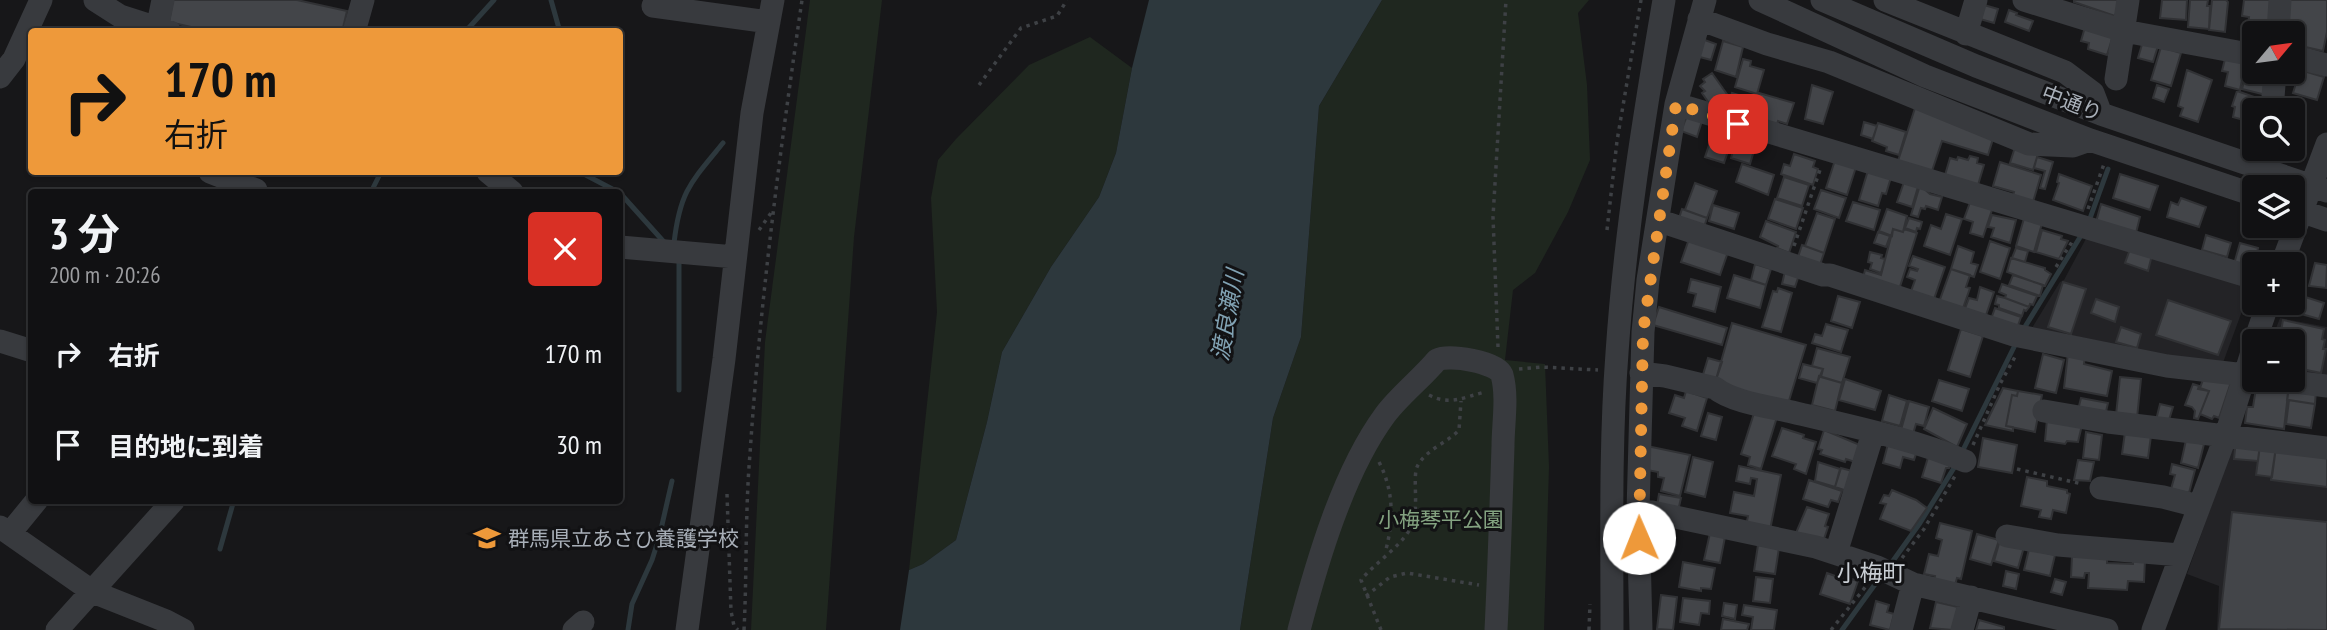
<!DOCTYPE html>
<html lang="ja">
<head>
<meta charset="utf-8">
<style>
	body { margin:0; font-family:"PT Sans Narrow","Noto Sans JP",sans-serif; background:#1a1a1c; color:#f1f3f6; height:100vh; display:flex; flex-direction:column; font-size:26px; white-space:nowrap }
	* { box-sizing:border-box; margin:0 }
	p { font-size:23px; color:#9c9da0 }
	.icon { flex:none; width:38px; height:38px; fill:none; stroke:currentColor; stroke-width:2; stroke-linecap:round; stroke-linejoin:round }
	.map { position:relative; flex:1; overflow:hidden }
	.details { position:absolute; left:28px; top:189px; width:595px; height:315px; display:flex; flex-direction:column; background:#111113; border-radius:7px; box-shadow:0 2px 5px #0004,0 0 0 2px #303133 }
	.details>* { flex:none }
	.banner { position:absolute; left:28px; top:28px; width:595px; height:147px; border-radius:7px; box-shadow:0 2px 5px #0004,0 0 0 2px #303133; background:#ee993a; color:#111; overflow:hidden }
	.needle { width:46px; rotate:61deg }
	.fabs { position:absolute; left:2242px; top:21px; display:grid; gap:14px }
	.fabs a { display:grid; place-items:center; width:63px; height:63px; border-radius:7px; background:#111113; box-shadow:0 2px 5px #0004,0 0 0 2px #303133; font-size:35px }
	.pin { position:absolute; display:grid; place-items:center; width:60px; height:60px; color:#fff; margin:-30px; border-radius:14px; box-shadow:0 4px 10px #0006 }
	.me { position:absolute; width:77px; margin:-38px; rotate:359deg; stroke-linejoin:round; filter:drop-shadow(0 0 5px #0008) }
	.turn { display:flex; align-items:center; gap:24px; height:147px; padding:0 21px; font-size:32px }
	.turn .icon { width:91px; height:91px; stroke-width:2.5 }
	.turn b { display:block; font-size:49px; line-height:60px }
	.round { display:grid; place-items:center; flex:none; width:74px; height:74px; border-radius:7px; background:#1a1a1c }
	.headline { display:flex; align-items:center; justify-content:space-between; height:119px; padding:0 21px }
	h1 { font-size:42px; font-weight:700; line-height:52px }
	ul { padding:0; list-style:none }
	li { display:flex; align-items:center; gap:21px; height:91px; padding:0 21px }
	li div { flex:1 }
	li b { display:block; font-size:26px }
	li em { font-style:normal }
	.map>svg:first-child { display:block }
</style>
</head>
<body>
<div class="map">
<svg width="2327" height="630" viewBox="0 0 2327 630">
	<rect width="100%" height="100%" fill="#171719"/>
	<path fill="#232326" d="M2089,233L2251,287L2221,368L2029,333L2060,282L2064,280Z
		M2280,318L2327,327V383L2293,379L2292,341H2271Z
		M2235,439L2327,452V630H2217L2219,586L2187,574Z"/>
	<path fill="#1f271f" d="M810,0H882L854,237L826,630H751L765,342Z
		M1382,0H1589L1578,13L1587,85L1590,160L1568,212L1535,273L1513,290L1505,360L1545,364L1549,467L1544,630H1240L1273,418L1301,337L1319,106Z
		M1090,37L1132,68L1116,153L1099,197L1051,267L1002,352L987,422L956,540L923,564L909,570L937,312L931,198L938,160L956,139L1029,65Z"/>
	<path fill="#2d383d" d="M1149,0H1382L1319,106L1301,337L1273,418L1240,630H900L909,570L923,564L956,540L987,422L1002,352L1051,267L1099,197L1116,153L1132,68Z"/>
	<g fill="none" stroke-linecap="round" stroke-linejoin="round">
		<path stroke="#2d383d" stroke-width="5" d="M551,0L560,32
			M465,32L494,0
			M580,172L618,192
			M371,192L381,172
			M620,193L664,242
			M2089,221L2108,169
			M674,243C680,191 691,182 723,143
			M2023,330L2082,234
			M679,390V263
			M1961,454L2017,341
			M220,549L234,500
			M1890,565L1920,523L1957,463
			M628,630L632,604L652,560L659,538L672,481
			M1842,630L1876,583"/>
	</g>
	<path fill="#434549" stroke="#313235" stroke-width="2" d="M173,0H297L347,11L342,32H213L169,22Z
		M2074,0H2121L2115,16L2074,2Z
		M2162,0H2187L2186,20L2160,18Z
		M2190,0H2208L2207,6H2210L2209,29L2188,27Z
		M2212,0H2226L2228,2L2225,32L2209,30Z
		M2244,0H2271L2268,33L2247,35L2249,17L2242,16Z
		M2289,0H2327V32L2323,51L2292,44V33H2289L2292,22L2285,20Z
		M1984,5L1998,9L1994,23L1980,19Z
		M2009,10L2017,13L2016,15L2033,21L2029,31L2005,22Z
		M2085,27L2113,36L2107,55L2088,49L2089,43L2081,41Z
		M1702,39L1716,44L1711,60L1696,56Z
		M1723,41L1743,47L1736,77L1715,70Z
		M2143,41L2158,46L2153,62L2138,58Z
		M2161,47L2181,53L2171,86L2151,80Z
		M2226,55L2245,64L2240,90L2225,86L2228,72L2222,71Z
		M1743,59L1751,61L1750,66L1764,70L1757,94L1735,87Z
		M2250,60L2254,62V72H2268L2266,95L2242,89Z
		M2187,70L2212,80L2198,122L2180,116L2183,108L2178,106Z
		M2300,70L2324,77L2317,100L2293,93Z
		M1712,73L1729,97L1713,109L1702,93L1705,91L1700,86L1705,82L1703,79Z
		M1812,85L1833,92L1823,124L1805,119Z
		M2157,85L2169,89L2164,102L2153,98Z
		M2237,91L2266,101L2263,110H2254V123L2233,117L2235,107L2232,106Z
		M1732,93L1748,98L1740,118L1726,113Z
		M1759,93L1794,103L1787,124L1778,121L1776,127L1751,120Z
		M1915,108L1993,139L1988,155L1942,141L1931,174L1897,164Z
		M1687,116L1702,121L1697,137L1681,131Z
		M1864,122L1877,126L1873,139L1861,135Z
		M1878,123L1906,132L1899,155L1886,151L1887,147L1872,141Z
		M1715,127L1735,131L1724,163L1705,157Z
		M1737,137L1756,144L1750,164L1731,158Z
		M2015,147L2038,154L2033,170L2010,163Z
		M1794,154L1815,161L1813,167L1818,169L1813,185L1781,174L1784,164L1790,166Z
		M1970,156L1978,158L1977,163L1984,165L1978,185L1945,175L1950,158L1957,160L1958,157L1968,160Z
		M1836,157L1857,164L1847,195L1826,188Z
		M2037,157L2053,162L2045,189L2040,188L2045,171L2034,168Z
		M2000,162L2041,175L2033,202L2013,196L2014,192L1993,186Z
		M1742,164L1774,175L1768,195L1736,182Z
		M1869,167L1892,174L1886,194L1882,193L1878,206L1859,200Z
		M2059,174L2092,186L2083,211L2053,200L2059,183L2057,182Z
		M2120,174L2158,186L2150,210L2113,198Z
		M1784,177L1809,185L1802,206L1777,198Z
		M1904,182L1918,187L1912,207L1897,202Z
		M1695,183L1717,191L1707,218L1685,210Z
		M1920,185L1930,194L1942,197L1938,210L1926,206L1925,209L1921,208L1918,217L1911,215Z
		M1821,190L1846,198L1839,218L1814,209Z
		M1972,197L1994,204L1983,237L1970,233L1973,222L1964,219Z
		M2181,198L2206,207L2199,227L2167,217L2171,202L2178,205Z
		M1775,199L1803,208L1796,229L1768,219Z
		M1853,202L1880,210L1874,230L1846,221Z
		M2101,204L2140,217L2136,233L2096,222Z
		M1713,205L1739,213L1734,229L1709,221Z
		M1682,209L1707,218L1704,227L1679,218Z
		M1887,209L1907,216L1903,232L1893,229L1892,236L1879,231Z
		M1817,213L1835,219L1824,253L1805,246Z
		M1946,214L1962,219L1950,255L1924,246L1931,225L1941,229Z
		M1992,215L2016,220L2010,243L1991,237L1994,228L1988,227Z
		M2025,215L2043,220L2034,252L2016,246Z
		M1909,218L1922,222L1920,229L1917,228L1916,232L1905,228Z
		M1766,221L1796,232L1789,253L1777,248L1778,246L1760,237Z
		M1893,229L1903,232L1904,229L1917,233L1898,293L1862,282L1865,270L1881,275Z
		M2042,230L2062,236L2061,239L2068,241L2059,259L2036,252Z
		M1878,232L1890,236L1886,247L1874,243Z
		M2206,235L2231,243L2227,257L2202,250Z
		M1689,239L1728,252L1720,275L1681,262Z
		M1990,241L2010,248L2000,279L1980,272Z
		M2240,243L2258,248L2256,257H2258L2256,264H2254V270L2234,264Z
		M1802,245L1824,253L1820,265L1798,257Z
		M1958,246L1974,252L1971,263L1978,265L1974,277L1951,269Z
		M2016,248L2028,251L2025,262L2012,258Z
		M2130,249L2152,255L2148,271L2125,263Z
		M1870,252L1882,255L1881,258L1885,259L1881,273L1870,269L1872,263L1868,262Z
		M1913,256L1945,267L1933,302L1910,294L1915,280L1907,277L1910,269L1917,271L1918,269L1909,266Z
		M2011,258L2045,268V270L2051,274L2045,286L2007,272Z
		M2315,263L2327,265L2326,288L2309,286Z
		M1755,264L1771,269L1766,285L1751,280Z
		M1951,269L1970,275L1966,287L1970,288L1961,314L1938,305Z
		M1785,271L1799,275L1795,287L1782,284Z
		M1734,275L1766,285L1760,308L1727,298Z
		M2013,275L2043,285L2040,296L2009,285Z
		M1691,279L1721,287L1715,312L1693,306L1696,294L1688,292Z
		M2063,282L2086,289L2071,334L2048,327Z
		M2002,284L2037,296L2033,305L2030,304L2029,307L2005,298L2006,295L1999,292Z
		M1980,287L1994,292L1984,321L1963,314L1969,298L1977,300Z
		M1778,288L1792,293L1781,332L1762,327L1773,291L1777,292Z
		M2299,295L2324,303L2319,319L2294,312Z
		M1838,296L1860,302L1852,328L1831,321Z
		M1997,296L2005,298L2029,307L2026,311L2024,310L2022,316L1999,308V305L1995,304Z
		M2096,299L2119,307L2115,322L2091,313Z
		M2168,300L2231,321L2218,355L2156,335Z
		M1659,307L1727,328L1722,345L1653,325Z
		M1995,308L2021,317L2016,331L1990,322Z
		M2283,320L2324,329L2322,339L2325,340L2323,349H2326L2321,373L2292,367V341H2290L2292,333L2281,331Z
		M1732,323L1806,345L1788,404L1715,383Z
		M1826,324L1848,330L1841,352L1812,343L1815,334L1822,336Z
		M2121,327L2141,334L2137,348L2116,342Z
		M1961,329L1983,336L1970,377L1948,370Z
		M1817,348L1850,357L1842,383L1821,377L1823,369L1812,366Z
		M2068,353L2085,356L2084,364L2112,371L2107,396L2064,388Z
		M2043,354L2064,360L2056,393L2035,388Z
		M1708,358L1722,362L1715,383L1702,378Z
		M1803,364L1823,369L1817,383L1799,378Z
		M1819,376L1842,383L1835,411L1812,405Z
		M2120,377L2141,379L2137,418L2116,415Z
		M2204,377L2231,382L2219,418L2214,416L2212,419L2200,414L2209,391L2200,388Z
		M1845,379L1881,391L1875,410L1839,400Z
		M1939,380L1969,389L1962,411L1932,401Z
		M2257,382L2289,385L2284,429L2245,423L2247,407H2253Z
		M2193,384L2199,386L2198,389L2209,391L2198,419L2194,418L2195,411L2192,407L2185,405Z
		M2289,385L2316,390L2315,404L2287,400Z
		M2003,388L2018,391L2017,396L2012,395L2006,426L2013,427V431L1985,425Z
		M1686,391L1707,398L1697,431L1682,426L1685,418L1669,413L1675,395L1684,398Z
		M2018,391L2042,395L2035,432L2006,426L2012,395L2017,396Z
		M1889,395L1907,401L1900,426L1882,421Z
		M2081,398L2108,403L2105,416L2078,410Z
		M2289,400L2315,404L2311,428L2286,424Z
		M1909,401L1929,407L1924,426L1916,424L1913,434L1901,430Z
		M2160,404L2173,407L2168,423L2156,420Z
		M1933,408L1967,424L1957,447L1924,429Z
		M1755,410L1777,417L1761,469L1748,465L1750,457L1741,454Z
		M1708,413L1722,417L1716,440L1701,436Z
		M2047,419L2082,425L2078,442L2067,441L2065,444L2045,441Z
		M1782,428L1804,435L1803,438L1816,442L1806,474L1794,469L1796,464L1772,456Z
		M1824,430L1860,445L1855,462L1846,459L1845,462L1820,454L1822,450L1818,449Z
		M2086,432L2102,435L2099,460L2083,458Z
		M2125,432L2151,436L2148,458L2122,454Z
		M1983,438L2017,445L2012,473L1978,467Z
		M1889,440L1918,448L1914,460L1903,457L1900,468L1883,463Z
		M2186,440L2204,444L2198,468L2181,463Z
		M2236,440L2260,445L2258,461L2234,459Z
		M2260,445L2276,447L2272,477L2256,475Z
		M1647,446L1690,455L1680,496L1661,491L1664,478L1658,477V472L1647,470Z
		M2276,447L2327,454V487L2271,480Z
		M1930,451L1952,458L1949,468H1946L1941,483L1922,477Z
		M1693,457L1713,462L1705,497L1685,492Z
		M2078,460L2094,462L2090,481L2074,480Z
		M1818,462L1840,469L1835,487L1815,481Z
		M2172,464L2195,470L2189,493L2171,489L2175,475L2170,474Z
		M1739,466L1781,475L1770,530L1746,526L1748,516L1730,513L1734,492L1754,496L1757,479L1751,478L1750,484L1736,481Z
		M1841,468L1856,472L1850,492L1835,487Z
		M2027,477L2047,481V486L2067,490V493L2070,494L2066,513L2053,510L2051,519L2039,517L2041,510L2021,506Z
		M1809,480L1842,491L1838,502L1831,500L1828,507L1803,499Z
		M1892,490L1916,500L1927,508L1911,531L1880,519L1886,504L1880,503L1884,495L1889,496Z
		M1659,494L1681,498L1678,511L1657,506Z
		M1807,507L1829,514L1825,526L1828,527L1823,542L1796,533Z
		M2232,512L2327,522V630L2219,629Z
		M1940,523L1972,531L1961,579L1957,578L1955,585L1934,582L1935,576L1924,574L1929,554L1938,556L1942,540L1936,538Z
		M1710,533L1725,537L1720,563L1704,560Z
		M1977,534L1999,540L1991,565L1970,559Z
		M2000,540L2024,547L2018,568L1994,561Z
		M1758,545L1779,548L1775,574L1754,571Z
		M2029,549L2055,555L2050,576L2024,570Z
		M2072,556L2107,558V563L2133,564V560H2145L2144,582L2128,581L2127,590L2088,588L2089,573H2085L2084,578L2071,577Z
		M1683,562L1715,568L1711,589L1701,588V591L1679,587Z
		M2006,571L2019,574L2016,589L2003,586Z
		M1827,573L1846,580L1848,578L1858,581L1850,604L1820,594Z
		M1756,577L1773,579L1770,603L1753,601Z
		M2055,579L2066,582L2062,595L2051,592Z
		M1661,595L1677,597L1673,630L1657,629Z
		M1683,598L1710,601L1709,614L1701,613L1699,625L1680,622Z
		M1876,601L1889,605L1887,612L1894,614L1890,630L1870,625Z
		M1936,602L1958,607L1953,630L1930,628Z
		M1724,603L1737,605L1735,619L1722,616Z
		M1744,605L1777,610L1774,630H1751L1753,617L1742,615Z
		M1723,619L1749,624L1747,630H1721Z
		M1979,620L2004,627V630H1976Z"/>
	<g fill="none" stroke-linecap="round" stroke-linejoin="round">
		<path stroke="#3e4145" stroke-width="3.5" stroke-dasharray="3.5 5" stroke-linecap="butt" d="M979,85L1021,28L1057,16L1067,0
			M2088,209L2104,164
			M759,230L771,213
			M1607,230L1617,141L1641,0
			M1794,246L1821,167
			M2056,267L2072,242
			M1498,347L1493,217L1506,0
			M1519,369L1542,367L1598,370
			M1429,395C1450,406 1464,397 1485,392
			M1973,445L2000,384L2016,355
			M1379,462C1394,491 1394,521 1385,553
			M2017,469L2082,484
			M727,494L731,611L734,626L738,630
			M1902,558L1924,529L1955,476
			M1366,596L1390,577L1407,573L1479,585
			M744,630C747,572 745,513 750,454C760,302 780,151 802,0
			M1381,630L1361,580C1374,564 1401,546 1410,529C1421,511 1411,476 1418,465C1427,449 1447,443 1459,430L1461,401
			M1589,630L1590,604
			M1831,630L1867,585"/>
		<path stroke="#383a3e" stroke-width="23" d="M95,0L120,16L170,32
			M1760,0L1925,76L2090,140L2254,195
			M1822,0L1976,66L2101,114L2327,191
			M1885,0L2065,72L2093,93L2101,114
			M2024,0L2124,31L2254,55
			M653,6L769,22
			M1699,19L1767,44L1829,62L2029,144L2073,146L2090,140
			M157,29L163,0
			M354,32L363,0
			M2278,33L2280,0
			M1966,34L1976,0
			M2292,56L2327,65
			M0,77L14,59L41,0
			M2116,79L2128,0
			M1676,104L2254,278
			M2272,110L2275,72
			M210,172L256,190
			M488,172L512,192
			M2292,208L2327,220
			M1657,224H1669L1823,275H1830L2014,335L2167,366L2254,376
			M620,247L735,257
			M2282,264L2327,144
			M0,341L32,351
			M2255,341L2268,303
			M1641,373L1665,376L1715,388C1732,402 1770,407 1792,412C1846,425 1914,439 1965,461
			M2278,380L2327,386
			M2044,411L2108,422L2327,448
			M2101,488L2163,497L2198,506
			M1638,511L1652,512L1816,547L1877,567L1913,584L2107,630
			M0,527L93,592L166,621L183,630
			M10,533L37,500
			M2007,536L2058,545L2180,555
			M1836,553L1873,433
			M57,630L174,500
			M574,630L583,622
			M687,630L724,359L752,113L773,0
			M1299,630C1317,562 1343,472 1385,415C1399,396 1421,379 1437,360C1449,354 1497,362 1502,375C1508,397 1503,424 1503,446C1501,507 1499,569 1496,630
			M1612,630C1612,538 1610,445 1617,353C1625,234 1644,117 1664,0
			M1641,630L1638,511L1643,332L1648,280L1676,104L1705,0
			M1901,630L1913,584
			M1962,630L1971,597
			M2153,630L2226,435L2254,346"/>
	</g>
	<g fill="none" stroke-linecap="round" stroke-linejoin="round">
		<path stroke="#ee993a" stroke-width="12" stroke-dasharray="0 21.6" d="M1639,538L1643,332L1676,104L1738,124"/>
	</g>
	<defs>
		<g id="school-bare" transform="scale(2.1)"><path d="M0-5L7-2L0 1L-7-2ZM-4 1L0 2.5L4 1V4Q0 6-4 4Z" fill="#ee993a" stroke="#121214" stroke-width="2.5" paint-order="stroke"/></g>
	</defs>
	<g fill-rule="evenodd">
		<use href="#school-bare" x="487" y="538"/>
	</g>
	<g text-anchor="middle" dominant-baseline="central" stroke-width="6" stroke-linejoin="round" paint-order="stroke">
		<g font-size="21" fill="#a9b0b9" stroke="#121214">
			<text transform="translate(2072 103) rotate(21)">中通り</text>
		</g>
		<g font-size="21" fill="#84a381" stroke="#121214">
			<text x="1441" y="519">小梅琴平公園</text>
		</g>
		<g font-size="21" fill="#a9b0b9" stroke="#121214" text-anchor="start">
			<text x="508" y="538">群馬県立あさひ養護学校</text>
		</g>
		<g font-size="23" font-style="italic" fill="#81a2b3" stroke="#121214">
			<text transform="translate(1227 315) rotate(-80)">渡良瀬川</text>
		</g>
		<g font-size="23" fill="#cacfd5" stroke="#121214">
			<text x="1871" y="572">小梅町</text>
		</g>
	</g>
</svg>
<div class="fabs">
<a><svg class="needle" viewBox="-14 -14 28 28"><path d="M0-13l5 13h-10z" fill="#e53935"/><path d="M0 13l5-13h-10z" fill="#9c9da0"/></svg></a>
<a><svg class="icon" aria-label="search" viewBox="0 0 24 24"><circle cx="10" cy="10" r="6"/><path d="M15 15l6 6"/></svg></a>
<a><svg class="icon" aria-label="layers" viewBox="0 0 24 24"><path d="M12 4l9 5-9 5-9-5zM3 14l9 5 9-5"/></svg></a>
<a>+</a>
<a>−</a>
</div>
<div class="pin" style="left:1738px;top:124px;background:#d93025"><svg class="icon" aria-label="arrive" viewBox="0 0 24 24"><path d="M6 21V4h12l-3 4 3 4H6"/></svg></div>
<svg class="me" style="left:1639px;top:538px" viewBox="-20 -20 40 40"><circle r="19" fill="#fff"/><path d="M0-13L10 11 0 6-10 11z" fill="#ee993a"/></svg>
<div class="banner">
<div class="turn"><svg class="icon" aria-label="right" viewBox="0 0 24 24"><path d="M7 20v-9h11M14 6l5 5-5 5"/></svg><div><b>170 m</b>右折</div></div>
</div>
<section class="details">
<div class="headline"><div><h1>3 分</h1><p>200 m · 20:26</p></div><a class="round" style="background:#d93025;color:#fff"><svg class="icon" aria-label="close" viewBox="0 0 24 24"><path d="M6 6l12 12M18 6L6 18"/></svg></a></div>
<ul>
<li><svg class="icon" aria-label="right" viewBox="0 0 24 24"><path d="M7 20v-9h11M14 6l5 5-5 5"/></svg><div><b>右折</b></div><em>170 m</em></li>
<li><svg class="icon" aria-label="arrive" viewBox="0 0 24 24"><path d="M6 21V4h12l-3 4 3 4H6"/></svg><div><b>目的地に到着</b></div><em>30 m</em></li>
</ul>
</section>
</div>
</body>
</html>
